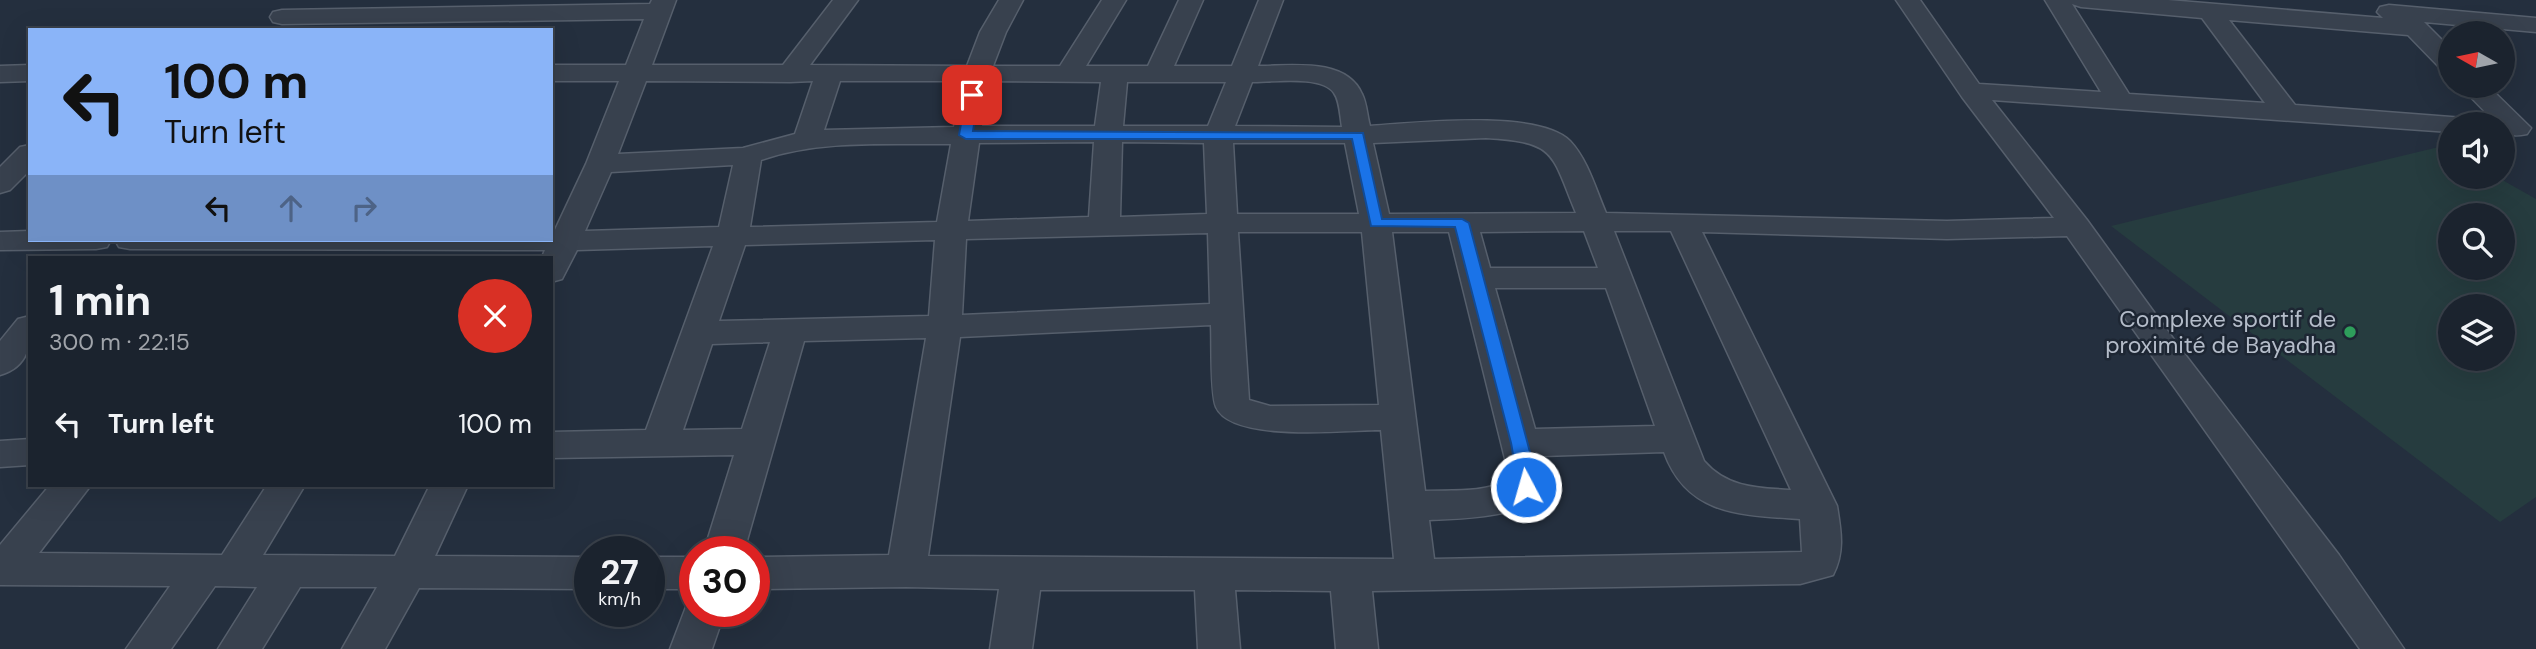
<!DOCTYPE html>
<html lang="en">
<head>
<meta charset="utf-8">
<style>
	body { margin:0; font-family:"DM Sans",sans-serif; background:#282f3a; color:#f1f3f6; height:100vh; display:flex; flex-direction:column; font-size:26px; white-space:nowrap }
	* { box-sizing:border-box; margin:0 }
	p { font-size:23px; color:#a0a4aa }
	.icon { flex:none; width:38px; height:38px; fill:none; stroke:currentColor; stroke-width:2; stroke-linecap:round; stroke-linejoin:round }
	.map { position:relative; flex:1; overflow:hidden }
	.drawer { position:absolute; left:28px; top:256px; width:525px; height:231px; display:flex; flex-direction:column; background:#1b232e; border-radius:0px; box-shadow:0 7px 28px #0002,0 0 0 2px #39404a }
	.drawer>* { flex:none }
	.guide { position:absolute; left:28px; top:28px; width:525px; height:214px; border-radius:0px; box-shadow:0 7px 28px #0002,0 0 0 2px #39404a; background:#8ab4f8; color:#111; overflow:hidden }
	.needle { width:46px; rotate:279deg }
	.fabs { position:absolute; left:2438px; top:21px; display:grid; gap:14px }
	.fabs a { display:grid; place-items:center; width:77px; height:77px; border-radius:50%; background:#1b232e; box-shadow:0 7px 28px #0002,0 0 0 2px #39404a; font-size:35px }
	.speed { position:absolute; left:574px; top:536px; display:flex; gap:14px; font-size:35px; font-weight:700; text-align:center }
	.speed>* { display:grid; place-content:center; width:91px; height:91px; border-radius:50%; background:#1b232e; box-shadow:0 7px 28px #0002,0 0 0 2px #39404a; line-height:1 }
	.speed small { font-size:18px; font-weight:400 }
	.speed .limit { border:10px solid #d22; background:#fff; color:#111 }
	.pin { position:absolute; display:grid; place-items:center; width:60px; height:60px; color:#fff; margin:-30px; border-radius:14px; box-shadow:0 4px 10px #0006 }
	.me { position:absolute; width:77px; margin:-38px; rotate:354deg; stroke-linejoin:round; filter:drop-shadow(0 0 5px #0008) }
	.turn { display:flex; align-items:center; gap:24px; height:147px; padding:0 21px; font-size:32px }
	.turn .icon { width:91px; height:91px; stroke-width:2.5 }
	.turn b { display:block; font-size:49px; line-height:60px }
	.lanes { display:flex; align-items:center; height:66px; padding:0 21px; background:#0003; justify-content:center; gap:35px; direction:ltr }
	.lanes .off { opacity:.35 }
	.round { display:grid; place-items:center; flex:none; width:74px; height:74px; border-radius:37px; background:#282f3a }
	.summary { display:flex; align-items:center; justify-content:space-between; height:119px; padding:0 21px }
	h1 { font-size:42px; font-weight:700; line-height:52px }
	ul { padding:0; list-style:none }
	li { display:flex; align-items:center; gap:21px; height:98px; padding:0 21px }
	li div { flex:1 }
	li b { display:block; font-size:26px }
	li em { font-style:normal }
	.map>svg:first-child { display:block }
</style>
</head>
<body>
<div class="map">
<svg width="2536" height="649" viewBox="0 0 2536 649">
	<rect width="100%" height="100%" fill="#242f3e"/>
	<path fill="#263c3f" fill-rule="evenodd" d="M2443,146L2450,150V177H2497L2536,199V497L2500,522L2111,226ZM2450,215H2502V268H2450ZM2450,306H2502V359H2450Z"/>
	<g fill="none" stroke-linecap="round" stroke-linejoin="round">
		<g stroke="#565f6c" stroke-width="3">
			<path id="minor" d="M652,0H676L652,65H783L833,0H858L810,65L967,66L980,32L999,0H1023L1006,32L993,66H1060L1102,0H1126L1086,66H1148L1179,0H1203L1174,66H1232L1259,0H1283L1258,66C1290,66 1346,57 1362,94C1367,104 1367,116 1370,126C1414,123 1538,109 1570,141C1588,160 1596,190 1606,213L1947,221L2054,218L1962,97L1896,0H1920L1979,84L2101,92L2045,0H2168L2383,18L2377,12L2380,7L2389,5L2536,18V32L2424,22L2450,48V71L2441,69L2408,35L2229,20L2295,105L2464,118L2468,124H2450V132L1992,100L2087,220L2180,348L2339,555L2404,649H2360L2067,236L1947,239L1702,232L1837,506C1841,531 1845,552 1833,575L1800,584L1372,591L1378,649H1336L1331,591L1235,590L1240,649H1198L1195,590H1040L1032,649H990L999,589L906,587L754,589V557L889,555L926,338L804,341L744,551H704L734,455L551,458V432L646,430L713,246L577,250L562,279L551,282V257H542L545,250L130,249L119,247L115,240H551V232H554L586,164L619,81H551V65H626L644,19L282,24L273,22L270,17L273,12L282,10L650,4ZM2072,4L2081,7L2202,18L2265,103L2129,94ZM646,81L790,82L813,81L795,134L743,148L618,154ZM840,81H962L954,127L824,130ZM988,81L1101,82L1095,126H982ZM1127,82H1226L1208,126H1123ZM1252,82C1272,82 1323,75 1334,93C1340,101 1340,117 1342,127L1235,126ZM1486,138C1557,142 1551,153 1576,213L1389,214L1373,143ZM1094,142L1089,217L968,221L979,143ZM1122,142L1204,143L1207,214L1120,217ZM1233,143H1345L1359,214H1237ZM951,144L937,222L750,227L761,160C821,139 889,145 951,144ZM733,165L719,227L585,231L611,172ZM1584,231L1598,268H1490L1480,232ZM1614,231H1671L1791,490C1758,488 1727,488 1704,461ZM1238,232H1362L1379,405L1270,406L1249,400ZM1392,232H1449L1508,471V480C1485,493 1451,490 1425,491ZM1208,233L1210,304L962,315L966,239ZM935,240L929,316L719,321L745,245ZM1495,288H1606L1655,426L1535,429ZM1211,325C1212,343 1210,393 1216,407C1232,443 1346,430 1381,430L1394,559L928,556L960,337ZM770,342L742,429L683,430L712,344ZM1664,452C1687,516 1742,515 1800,519L1802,552L1434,559L1429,520C1455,519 1535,518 1545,488C1548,477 1544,466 1542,456Z
				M30,65V81L0,82V66Z
				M2460,86H2488L2531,128L2527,134C2517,136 2510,137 2502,129V124H2497Z
				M30,145V170L10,190L0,193V167L20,147Z
				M30,231V240H111L107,247L96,249L0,250V232Z
				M30,316C30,343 31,366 0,375V341L18,319Z
				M30,439V465L0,467V441Z
				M50,485H91L39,553L222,555L267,485H305L263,555L395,556L430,485H468L435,556L590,557V589L419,588L385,649H342L377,587H300L262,649H218L257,587L215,586L171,649H126L170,586L0,585V545Z
				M649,557H695V589H649Z
				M695,597V611H725L712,649H670L689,599Z"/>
		</g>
		<use href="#minor" fill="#38414e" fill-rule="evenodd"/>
	</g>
	<path fill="#1a73e8" stroke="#114b97" stroke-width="2" d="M972,91L979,95L973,131L1363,133L1382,219H1462L1469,223L1535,471L1533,492H1520C1515,482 1514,456 1511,443L1455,227L1371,226L1352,139H966L959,135L966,95Z"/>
	<circle fill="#2e9e5b" stroke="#1d2633" stroke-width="2.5" cx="2350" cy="332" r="7"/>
	<g text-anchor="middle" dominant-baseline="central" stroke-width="5" stroke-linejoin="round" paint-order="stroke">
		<g font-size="23" fill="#b4bcc9" stroke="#1d2633" text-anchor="end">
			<text x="2336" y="319">Complexe sportif de<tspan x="2336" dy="26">proximité de Bayadha</tspan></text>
		</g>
	</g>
</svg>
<div class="fabs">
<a><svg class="needle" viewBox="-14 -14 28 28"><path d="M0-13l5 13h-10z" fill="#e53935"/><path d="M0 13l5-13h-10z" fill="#a0a4aa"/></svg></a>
<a><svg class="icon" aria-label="sound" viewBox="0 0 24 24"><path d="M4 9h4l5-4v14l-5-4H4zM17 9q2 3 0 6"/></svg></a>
<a><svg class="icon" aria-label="search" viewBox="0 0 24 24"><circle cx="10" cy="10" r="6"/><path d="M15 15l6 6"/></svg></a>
<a><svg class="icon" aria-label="layers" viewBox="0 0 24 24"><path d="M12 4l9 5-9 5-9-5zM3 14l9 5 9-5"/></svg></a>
</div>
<div class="speed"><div>27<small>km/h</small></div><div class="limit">30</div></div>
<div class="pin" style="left:972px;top:95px;background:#d93025"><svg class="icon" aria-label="arrive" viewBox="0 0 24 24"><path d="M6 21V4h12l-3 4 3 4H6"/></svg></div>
<svg class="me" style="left:1526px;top:487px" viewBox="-20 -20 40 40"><circle r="17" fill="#1a73e8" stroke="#fff" stroke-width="3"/><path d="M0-11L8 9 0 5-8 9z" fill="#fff"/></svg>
<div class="guide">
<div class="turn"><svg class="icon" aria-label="left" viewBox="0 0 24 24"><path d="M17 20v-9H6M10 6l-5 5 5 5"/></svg><div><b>100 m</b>Turn left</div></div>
<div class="lanes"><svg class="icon" aria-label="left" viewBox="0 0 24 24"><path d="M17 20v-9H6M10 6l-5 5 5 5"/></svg><svg class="icon off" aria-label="ahead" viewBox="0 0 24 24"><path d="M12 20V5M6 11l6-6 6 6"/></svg><svg class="icon off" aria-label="right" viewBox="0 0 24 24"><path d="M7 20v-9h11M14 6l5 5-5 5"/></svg></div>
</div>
<section class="drawer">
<div class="summary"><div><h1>1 min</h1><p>300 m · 22:15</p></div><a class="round" style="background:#d93025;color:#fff"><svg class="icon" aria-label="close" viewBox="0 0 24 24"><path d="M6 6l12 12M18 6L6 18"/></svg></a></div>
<ul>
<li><svg class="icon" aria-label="left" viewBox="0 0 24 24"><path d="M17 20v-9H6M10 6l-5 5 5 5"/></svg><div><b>Turn left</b></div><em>100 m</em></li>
</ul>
</section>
</div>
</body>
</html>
